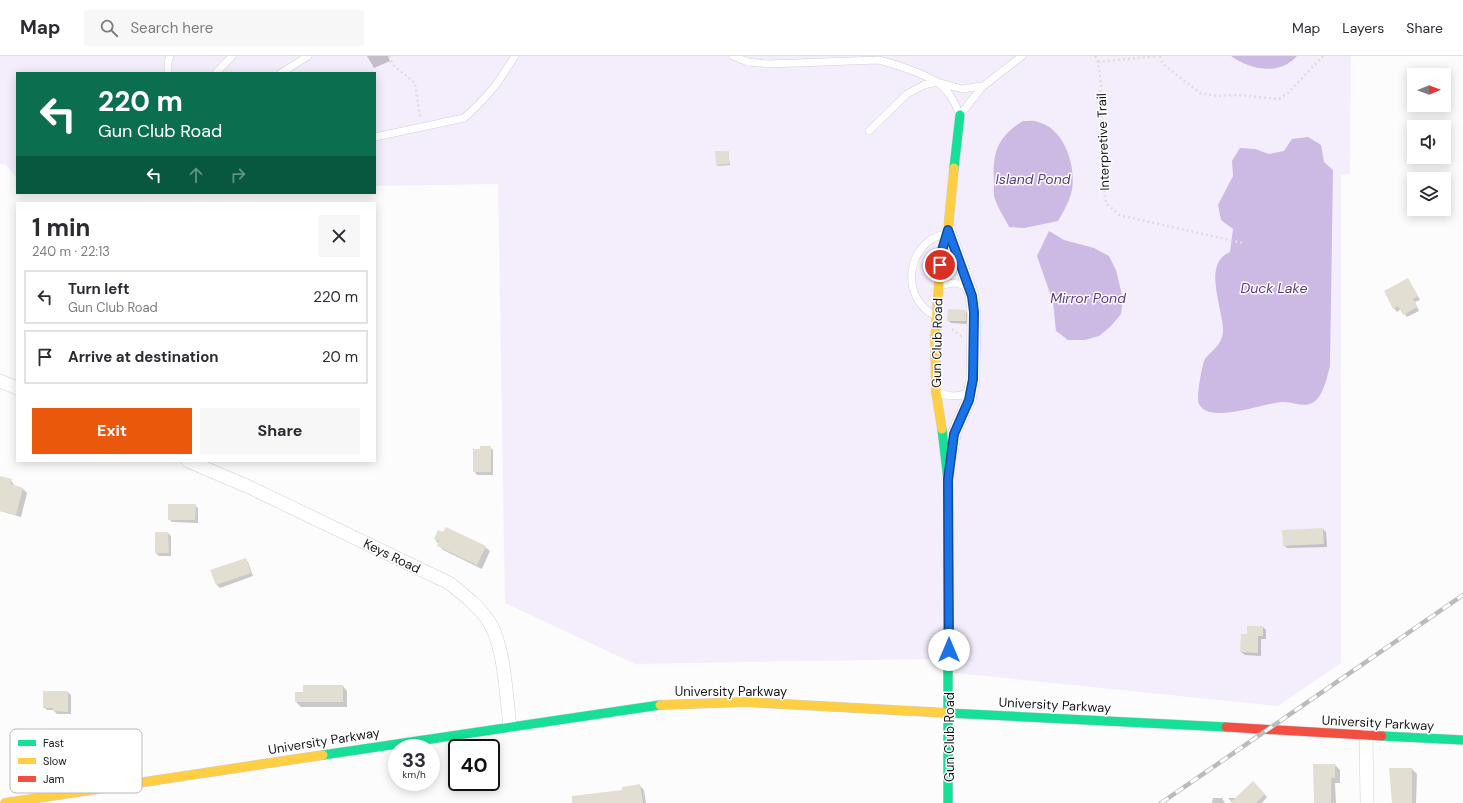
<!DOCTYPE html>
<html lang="en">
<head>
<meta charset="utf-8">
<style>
	body { margin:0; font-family:"DM Sans",sans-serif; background:#f7f7f7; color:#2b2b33; height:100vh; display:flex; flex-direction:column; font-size:15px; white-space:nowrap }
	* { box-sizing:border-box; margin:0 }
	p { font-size:13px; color:#7c7c81 }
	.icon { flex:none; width:22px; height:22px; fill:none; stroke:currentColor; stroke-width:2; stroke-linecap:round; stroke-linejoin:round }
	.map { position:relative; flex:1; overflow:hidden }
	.details { position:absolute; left:16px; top:146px; width:360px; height:260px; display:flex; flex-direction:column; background:#fff; border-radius:0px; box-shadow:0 2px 10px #0003 }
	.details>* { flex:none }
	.hud { position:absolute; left:16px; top:16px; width:360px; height:122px; border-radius:0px; box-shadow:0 2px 10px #0003; background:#0b6e4f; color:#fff; overflow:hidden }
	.needle { width:26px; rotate:89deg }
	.controls { position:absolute; left:1407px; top:12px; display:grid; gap:8px }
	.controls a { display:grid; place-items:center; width:44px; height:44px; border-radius:0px; background:#fff; box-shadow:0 2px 10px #0003; font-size:20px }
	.speed { position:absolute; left:388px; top:683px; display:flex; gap:8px; font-size:20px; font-weight:700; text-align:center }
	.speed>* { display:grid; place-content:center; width:52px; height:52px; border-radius:50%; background:#fff; box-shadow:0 2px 10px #0003; line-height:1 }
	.speed small { font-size:10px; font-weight:400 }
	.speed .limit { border:2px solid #111; border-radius:6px; background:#fff; color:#111 }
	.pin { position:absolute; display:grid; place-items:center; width:34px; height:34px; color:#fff; margin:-17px; border:2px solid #fff; border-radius:50%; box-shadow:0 1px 4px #0007 }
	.me { position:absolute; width:44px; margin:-22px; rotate:0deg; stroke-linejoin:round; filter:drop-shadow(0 0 3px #0008) }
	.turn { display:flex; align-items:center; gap:14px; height:84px; padding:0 16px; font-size:18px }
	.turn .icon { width:52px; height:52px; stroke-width:2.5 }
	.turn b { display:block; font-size:28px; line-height:34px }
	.lanes { display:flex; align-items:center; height:38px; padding:0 16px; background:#0003; justify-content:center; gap:20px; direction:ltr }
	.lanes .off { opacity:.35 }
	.round { display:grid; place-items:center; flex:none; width:42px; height:42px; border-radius:0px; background:#f7f7f7 }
	.overview { display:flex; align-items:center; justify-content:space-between; height:68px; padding:0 16px }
	h1 { font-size:24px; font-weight:700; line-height:30px }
	.button { display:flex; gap:8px; margin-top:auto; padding:8px 16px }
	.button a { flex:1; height:46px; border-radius:0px; background:#ea580c; color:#fff; font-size:16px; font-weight:700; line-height:46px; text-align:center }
	.button a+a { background:#f7f7f7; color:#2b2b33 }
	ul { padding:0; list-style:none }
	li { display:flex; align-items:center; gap:12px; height:54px; margin:0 8px 6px; padding:0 8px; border:2px solid #e1e1e2; border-radius:0px }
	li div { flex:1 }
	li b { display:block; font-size:15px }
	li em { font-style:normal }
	header { display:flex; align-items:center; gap:24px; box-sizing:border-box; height:56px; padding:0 20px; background:#fff; border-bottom:1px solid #e1e1e2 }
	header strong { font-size:19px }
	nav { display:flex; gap:22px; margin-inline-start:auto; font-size:14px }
	.search { width:280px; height:36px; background:#f7f7f7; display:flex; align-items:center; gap:10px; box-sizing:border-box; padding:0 14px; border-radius:0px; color:#7c7c81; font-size:15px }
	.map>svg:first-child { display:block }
</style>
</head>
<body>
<header>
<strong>Map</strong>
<div class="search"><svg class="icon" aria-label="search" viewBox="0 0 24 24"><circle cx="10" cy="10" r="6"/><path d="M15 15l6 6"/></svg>Search here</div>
<nav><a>Map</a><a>Layers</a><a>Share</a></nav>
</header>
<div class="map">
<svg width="1463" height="747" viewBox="0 0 1463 747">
	<rect width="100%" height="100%" fill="#fcfcfd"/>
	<path fill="#f4eefc" d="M0,0H1351L1350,118L1341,119V607L1278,650L945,616L931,603L635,608L505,547L498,128L375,130V17H17V123L6,109L0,108Z"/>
	<path fill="#ccb9e4" d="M1231,0H1297C1279,20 1251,14 1231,0Z
		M1023,65C1028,65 1034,64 1038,66C1065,73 1076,110 1072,134C1069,146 1064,155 1058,165L1024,172L1009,171C1005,162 998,153 995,143C993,138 994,131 994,125C992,97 998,80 1023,65Z
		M1308,81L1321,89L1324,106L1333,114L1330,310C1327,321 1323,342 1312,347C1302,352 1292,345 1282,346C1264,347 1209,369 1199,348C1196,342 1202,308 1205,303C1212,294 1222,289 1223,276C1224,254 1201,208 1230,196L1233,173L1221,164L1218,149L1233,120L1232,105L1240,92L1255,93L1269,98L1284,95L1292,83Z
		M1049,175L1064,184L1094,192L1109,200L1116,214L1123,243L1121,258L1111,270L1099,280L1085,284H1068L1056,275L1053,246L1037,200Z"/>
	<path fill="#0003" d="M367,0H388L390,5L374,12Z
		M728,96L730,109L718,110L717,109Z
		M1408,223L1420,244L1415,246L1419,255L1407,261L1401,253L1397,256L1394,252Z
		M965,255L968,258V268L951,267L948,264Z
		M490,391L493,394V419H477L474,415Z
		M0,421L11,424L15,431L23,433L27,437L21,461L0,455Z
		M195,449L198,452V467L172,466L169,463Z
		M1323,473L1326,476L1327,491L1287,492L1284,489Z
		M156,477H168L171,480V500H159L156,497Z
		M435,483L485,491L490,495L482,513L443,494Z
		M245,503L248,506L253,520L220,532L216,528Z
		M1263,571L1266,574V583H1261V600L1245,599L1241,596L1248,579Z
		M343,630L347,635V651H301L296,646L304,637Z
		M44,636H68L71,639V658H57L53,654H47L44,651Z
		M1335,709L1340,714V727H1335L1336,747H1315Z
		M1412,713L1417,718L1416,747H1393Z
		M1253,726L1267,741L1262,747H1233L1228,742H1237Z
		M640,730L644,734L646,747H582Z
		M1213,742H1222L1225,747H1212Z"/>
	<path fill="#e3ded2" d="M715,95H729V108L716,109Z
		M1408,222L1418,240L1413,243L1417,251L1403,259L1398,250L1393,253L1384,235Z
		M948,253L966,254V265H947Z
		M480,390H491V416H473V393H480Z
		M0,420L12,423L11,428L23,432L16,459L0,455Z
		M168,448H196L195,464H168Z
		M446,471L486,490L477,509L437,490L439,485L434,483L438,474L443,476Z
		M1323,472L1324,488L1283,490L1282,474Z
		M155,476H168L169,497H155Z
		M246,502L251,517L216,529L210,514Z
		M1247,570H1263V580H1258V597L1240,596L1241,578H1247Z
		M303,629H343V646H295V636H303Z
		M43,635H68V656L53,655V652H43Z
		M1313,708H1335V722H1331V747H1314Z
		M1389,712H1412V747H1392Z
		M1253,725L1265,738L1256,747H1230Z
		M640,728L643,747H572V740L622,734V731Z"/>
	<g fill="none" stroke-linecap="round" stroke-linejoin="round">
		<g stroke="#d1cfd3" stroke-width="8">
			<path id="lane" d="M733,0L748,6L768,8L878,4C893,7 924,18 937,26C949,34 955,47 960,59L982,31L1022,0
				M168,17V7L170,0
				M216,17L232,0
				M281,17L308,0
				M869,75L907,38L924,29L937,26L962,33L982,30
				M375,81L464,62L478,49L496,29L515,0
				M940,230C952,226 959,226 969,233
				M936,260C899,243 906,186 945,178
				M937,336C949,342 959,341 970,336"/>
		</g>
		<g stroke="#d1cfd3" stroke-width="14">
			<path id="street" d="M948,174L972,239L974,256L973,323L969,344L954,378L951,398
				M0,325L17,332
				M188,405L249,431L449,527C464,539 483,553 492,571C505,598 506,639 510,670
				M1366,679L1367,747"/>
		</g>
		<g stroke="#d1cfd3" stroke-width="10">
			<path id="fast" d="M954,112L960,59
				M942,373L948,424V747
				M948,657L1226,671
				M1382,680L1463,684
				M323,699L660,649"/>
		</g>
		<g stroke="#d1cfd3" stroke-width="10">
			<path id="slow" d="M942,373L936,336L935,283L941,198L948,174L954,112
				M660,649L746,646L948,657
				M5,747L323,699"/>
		</g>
		<g stroke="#d1cfd3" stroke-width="10">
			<path id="jam" d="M1226,671L1382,680"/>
		</g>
		<path stroke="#ddd" stroke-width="2.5" stroke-dasharray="2 3" stroke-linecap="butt" d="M389,0L393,9L415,27L420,61
			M1095,0L1098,6L1101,29L1103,128L1106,147L1119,159L1243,187
			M1160,0L1163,8L1200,37L1218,40L1238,39L1279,43L1288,37L1323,0
			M1098,6L1157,0
			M952,273L962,281"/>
		<use href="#lane" stroke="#fff" stroke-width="7"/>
		<use href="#street" stroke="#fff" stroke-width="13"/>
		<use href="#fast" stroke="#16e098" stroke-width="9"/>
		<use href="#slow" stroke="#ffcf43" stroke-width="9"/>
		<use href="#jam" stroke="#f24e42" stroke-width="9"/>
		<g stroke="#bbb" stroke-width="4.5">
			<path id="rail" d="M1161,747L1463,539"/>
		</g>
		<use href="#rail" stroke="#fff" stroke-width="3" stroke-dasharray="9" stroke-linecap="butt"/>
	</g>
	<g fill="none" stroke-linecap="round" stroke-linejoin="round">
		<g stroke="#114b97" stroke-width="10">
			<path id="route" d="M940,209L941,198L948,174L972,240L974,256L973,323L969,344L954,378L948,424L949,594"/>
		</g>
		<use href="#route" stroke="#1a73e8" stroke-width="7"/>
	</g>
	<g text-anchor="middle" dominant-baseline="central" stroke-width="3" stroke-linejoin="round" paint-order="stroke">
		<g font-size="13" fill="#17151a" stroke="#fff">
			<text transform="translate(1103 86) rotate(-92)">Interpretive Trail</text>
			<text transform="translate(937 287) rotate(-89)">Gun Club Road</text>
			<text transform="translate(392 500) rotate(26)">Keys Road</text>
			<text x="731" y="635">University Parkway</text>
			<text transform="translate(1055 649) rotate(3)">University Parkway</text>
			<text transform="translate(1378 667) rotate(3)">University Parkway</text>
			<text transform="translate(949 681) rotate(-90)">Gun Club Road</text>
			<text transform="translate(324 685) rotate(-9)">University Parkway</text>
		</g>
		<g font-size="14" font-style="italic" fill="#5a3680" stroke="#fff">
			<text x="1033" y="123">Island Pond</text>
			<text x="1274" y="232">Duck Lake</text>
			<text x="1088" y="242">Mirror Pond</text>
		</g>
	</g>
	<rect x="10" y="673" width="132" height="64" rx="6" fill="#fff" stroke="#b9b9ba" stroke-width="1"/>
	<rect x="18" y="684" width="18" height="6" fill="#16e098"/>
	<rect x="18" y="702" width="18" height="6" fill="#ffcf43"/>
	<rect x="18" y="720" width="18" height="6" fill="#f24e42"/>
	<g font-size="11" fill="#17151a">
		<text x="43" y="691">Fast</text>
		<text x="43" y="709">Slow</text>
		<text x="43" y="727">Jam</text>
	</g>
</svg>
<div class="controls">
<a><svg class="needle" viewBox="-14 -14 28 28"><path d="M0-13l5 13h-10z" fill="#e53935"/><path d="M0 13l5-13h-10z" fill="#7c7c81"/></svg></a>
<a><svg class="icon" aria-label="sound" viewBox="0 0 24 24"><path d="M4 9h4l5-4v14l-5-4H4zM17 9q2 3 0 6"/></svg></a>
<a><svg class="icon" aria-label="layers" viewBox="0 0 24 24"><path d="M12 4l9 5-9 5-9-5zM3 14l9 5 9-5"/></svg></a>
</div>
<div class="speed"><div>33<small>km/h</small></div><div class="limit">40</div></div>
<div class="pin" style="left:940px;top:209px;background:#d93025"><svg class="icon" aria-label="arrive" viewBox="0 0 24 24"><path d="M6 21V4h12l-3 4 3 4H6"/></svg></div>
<svg class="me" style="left:949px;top:594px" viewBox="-20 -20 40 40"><circle r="19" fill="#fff"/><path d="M0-13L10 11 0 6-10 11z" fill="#1a73e8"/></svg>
<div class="hud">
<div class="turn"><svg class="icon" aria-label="left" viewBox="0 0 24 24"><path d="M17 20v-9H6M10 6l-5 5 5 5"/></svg><div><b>220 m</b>Gun Club Road</div></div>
<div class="lanes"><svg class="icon" aria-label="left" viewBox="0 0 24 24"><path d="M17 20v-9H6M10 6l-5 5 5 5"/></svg><svg class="icon off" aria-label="ahead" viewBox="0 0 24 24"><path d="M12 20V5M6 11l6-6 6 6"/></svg><svg class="icon off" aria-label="right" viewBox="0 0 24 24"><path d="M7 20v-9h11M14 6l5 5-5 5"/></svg></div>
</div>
<section class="details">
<div class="overview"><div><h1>1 min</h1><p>240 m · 22:13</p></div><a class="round"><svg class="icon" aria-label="close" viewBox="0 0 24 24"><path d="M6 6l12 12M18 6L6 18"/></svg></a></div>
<ul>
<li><svg class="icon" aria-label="left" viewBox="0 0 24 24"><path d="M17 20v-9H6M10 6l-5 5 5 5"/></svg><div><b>Turn left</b><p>Gun Club Road</p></div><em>220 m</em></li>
<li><svg class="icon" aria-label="arrive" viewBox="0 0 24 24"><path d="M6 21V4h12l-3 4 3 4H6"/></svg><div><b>Arrive at destination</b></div><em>20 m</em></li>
</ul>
<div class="button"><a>Exit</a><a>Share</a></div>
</section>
</div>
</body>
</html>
